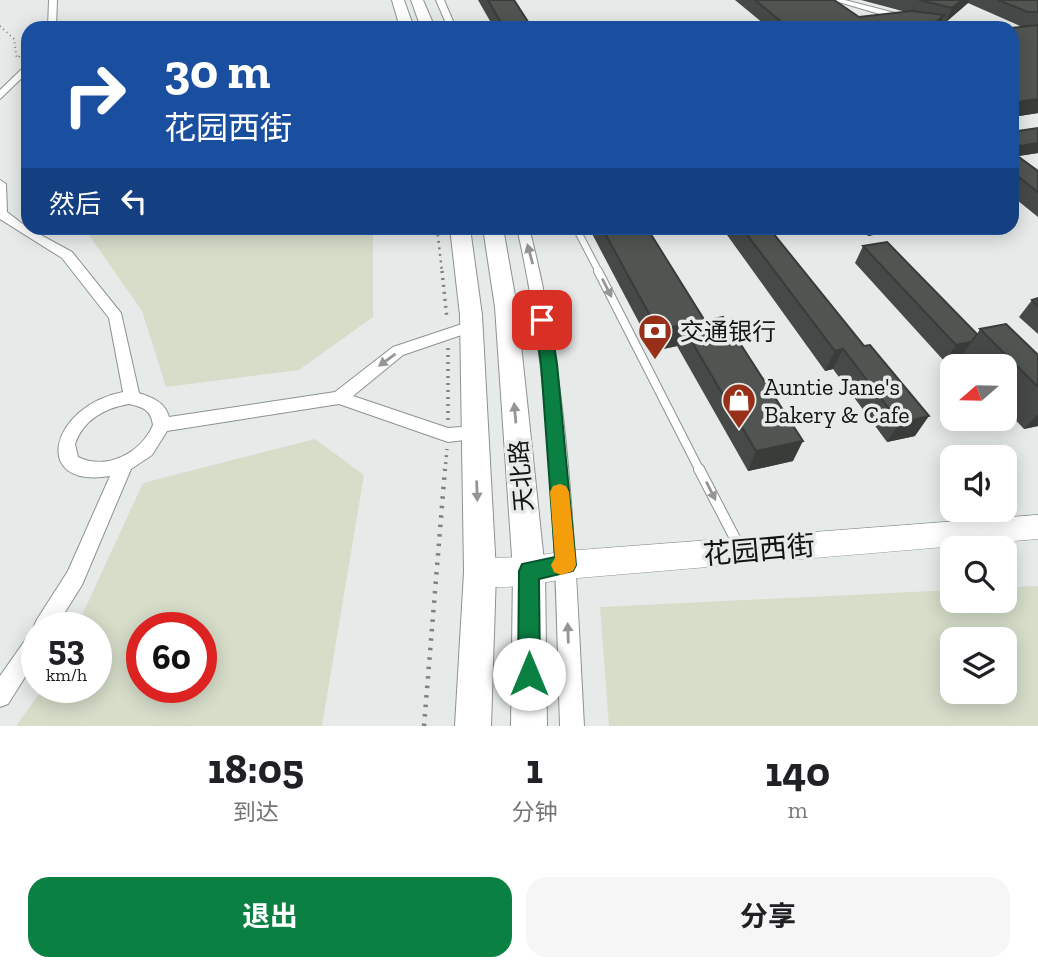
<!DOCTYPE html>
<html lang="zh">
<head>
<meta charset="utf-8">
<style>
	body { margin:0; font-family:"Zilla Slab","Noto Sans SC",serif; background:#f6f6f6; color:#202124; height:100vh; display:flex; flex-direction:column; font-size:26px; white-space:nowrap }
	* { box-sizing:border-box; margin:0 }
	p { font-size:23px; color:#757577 }
	.icon { flex:none; width:38px; height:38px; fill:none; stroke:currentColor; stroke-width:2; stroke-linecap:round; stroke-linejoin:round }
	.map { position:relative; height:726px; overflow:hidden }
	.sheet { display:flex; flex-direction:column; background:#fff; flex:1 }
	.sheet>* { flex:none }
	.top-card { position:absolute; left:21px; top:21px; width:998px; height:214px; border-radius:21px; box-shadow:0 4px 18px #0003; background:#1a4fa0; color:#fff; overflow:hidden }
	.needle { width:46px; rotate:250deg }
	.buttons { position:absolute; left:940px; top:354px; display:grid; gap:14px }
	.buttons a { display:grid; place-items:center; width:77px; height:77px; border-radius:14px; background:#fff; box-shadow:0 4px 18px #0003; font-size:35px }
	.speed { position:absolute; left:21px; top:612px; display:flex; gap:14px; font-size:35px; font-weight:700; text-align:center }
	.speed>* { display:grid; place-content:center; width:91px; height:91px; border-radius:50%; background:#fff; box-shadow:0 4px 18px #0003; line-height:1 }
	.speed small { font-size:18px; font-weight:400 }
	.speed .limit { border:10px solid #d22; background:#fff; color:#111 }
	.pin { position:absolute; display:grid; place-items:center; width:60px; height:60px; color:#fff; margin:-30px; border-radius:14px; box-shadow:0 4px 10px #0006 }
	.me { position:absolute; width:77px; margin:-38px; rotate:0deg; stroke-linejoin:round; filter:drop-shadow(0 0 5px #0008) }
	.turn { display:flex; align-items:center; gap:24px; height:147px; padding:0 28px; font-size:32px }
	.turn .icon { width:91px; height:91px; stroke-width:2.5 }
	.turn b { display:block; font-size:49px; line-height:60px }
	.then { display:flex; align-items:center; height:66px; padding:0 28px; background:#0003; gap:14px; font-size:26px }
	.eta { display:flex; justify-content:space-evenly; align-items:center; height:119px; text-align:center }
	.eta b { font-size:42px; font-weight:700; line-height:49px }
	.action { display:flex; gap:14px; margin-top:auto; padding:14px 28px }
	.action a { flex:1; height:80px; border-radius:21px; background:#0b8043; color:#fff; font-size:28px; font-weight:700; line-height:80px; text-align:center }
	.action a+a { background:#f6f6f6; color:#202124 }
	.map>svg:first-child { display:block }
</style>
</head>
<body>
<div class="map">
<svg width="1038" height="726" viewBox="0 0 1038 726">
	<rect width="100%" height="100%" fill="#e6ebea"/>
	<path fill="#d6deca" fill-rule="evenodd" d="M84,228H373V317L299,370L166,387L142,311Z
		M315,439L364,475L322,726H16L43,688H96V628H76L143,483ZM142,628H201V688H142Z
		M1038,586V726H609L600,607L952,590V600H1004L1005,587ZM952,639H1004V691H952Z"/>
	<g fill="none" stroke-linecap="round" stroke-linejoin="round">
		<g stroke="#8d9291" stroke-width="8">
			<path id="lane-far2" d="M576,228L599,272"/>
		</g>
		<g stroke="#8d9291" stroke-width="10">
			<path id="lane-far1" d="M598,271L700,471"/>
		</g>
		<g stroke="#8d9291" stroke-width="12">
			<path id="lane" d="M699,469L739,546"/>
		</g>
		<g stroke="#8d9291" stroke-width="2">
			<path id="street" d="M49,0H57L56,28H48Z
				M436,0H444L456,28H448Z
				M832,0H845L918,19L963,28L917,25Z
				M28,63V72L0,99V90Z
				M0,180L6,184L7,212L28,228L72,252L121,313L139,393C153,398 165,402 169,417L335,392L393,347L471,321L478,326L476,330L403,355L353,396L448,428L475,426L481,428L484,433L481,438L448,442L339,404L167,431L152,455L131,469L82,585L55,628H37V658L8,704L0,707V676L33,629L36,621L68,571L110,476C30,489 50,406 123,392L109,318L62,258L0,219ZM129,404C143,407 151,410 153,425C141,453 107,471 78,457L75,444C83,420 105,408 129,404Z
				M517,228H529C571,387 575,562 584,726H560C555,563 554,387 517,228Z"/>
		</g>
		<g stroke="#8d9291" stroke-width="1">
			<path id="secondary" d="M1038,515V539L566,579C537,583 498,593 470,582L466,572L470,562L480,558L529,557L566,551Z"/>
		</g>
		<g stroke="#8d9291" stroke-width="2">
			<path id="primary" d="M392,0H404L414,28H400Z
				M411,0H423L435,28H421Z
				M450,228H470L482,315L496,572L491,726H455L464,572L460,315Z
				M483,228H503L517,307L545,571L547,726H511L513,571L495,307Z"/>
		</g>
		<path stroke="#7e8180" stroke-width="2" stroke-dasharray="1 3.5" stroke-linecap="butt" d="M0,26L14,39L17,60
			M19,57L28,45"/>
		<path stroke="#7e8180" stroke-width="2.5" stroke-dasharray="2 4.5" stroke-linecap="butt" d="M437,228L442,272"/>
		<path stroke="#7e8180" stroke-width="3.5" stroke-dasharray="2 5" stroke-linecap="butt" d="M442,271L447,319
			M448,348V421
			M445,471L447,449"/>
		<path stroke="#7e8180" stroke-width="4.5" stroke-dasharray="2.5 7" stroke-linecap="butt" d="M424,726L445,469"/>
		<use href="#lane-far2" stroke="#fff" stroke-width="6"/>
		<use href="#lane-far1" stroke="#fff" stroke-width="8"/>
		<use href="#lane" stroke="#fff" stroke-width="10"/>
		<use href="#street" fill="#fff" fill-rule="evenodd"/>
		<use href="#secondary" fill="#fff" fill-rule="evenodd"/>
		<use href="#primary" fill="#fff" fill-rule="evenodd"/>
	</g>
	<path fill="#464947" d="M478,0H514L532,28H494Z
		M735,0H834L859,17L906,12L861,0H1038V113L1012,117V28L1027,26H1020L968,3L946,22L942,21L939,28H769Z
		M1038,128V153L1017,156L1038,172V217L1012,196V132Z
		M589,228H647L793,461L748,471L677,346L654,351Z
		M722,228H769L915,436L887,442L833,369L825,371Z
		M860,228H891L889,232L868,236Z
		M863,246L977,334L980,329L1038,355V426L1024,429L1004,408V366H966L960,358L945,362L855,263Z
		M1038,298V334L1019,317L1032,300Z"/>
	<path fill="#393c39" d="M962,0H970L968,3L946,22L952,8Z
		M944,15L939,28H929Z
		M1038,99V113L1012,117V113L1018,102Z
		M1038,143V153L1013,157L1020,146Z
		M871,228H891L889,232L868,236Z
		M682,325L677,346L654,351L658,330Z
		M971,342L960,358L945,362L956,345Z
		M843,349L833,369L825,371L835,351Z
		M1038,414V426L1024,429Z
		M929,416L915,436L887,442L900,423Z
		M803,441L793,461L748,471L756,451Z"/>
	<path fill="#515552" stroke="#393c39" stroke-width="2" d="M488,0H514L532,28H504Z
		M755,0H834L859,17L912,11L944,15L929,28H789Z
		M919,0H962L952,8Z
		M998,0H1038V12H1028Z
		M1038,25V99L1018,102L1012,98V28Z
		M1038,128V143L1020,146L1012,140V132Z
		M1012,152L1038,171V192L1012,172Z
		M602,228H647L705,321L723,317L803,441L756,451L682,325L658,330Z
		M742,228H769L864,346L870,345L929,416L900,423L843,349L835,351Z
		M887,242L977,334L971,342L956,345L863,246Z
		M1038,298V306L1032,300Z
		M1006,324L1038,355V387L980,329Z"/>
	<defs><path id="oneway-solid" d="M-6-.8H1V-3.2L6.5 0L1 3.2V.8H-6Z" transform="scale(1.75)"/></defs>
	<g fill="#959595">
		<use href="#oneway-solid" transform="translate(530 254) rotate(-105)"/>
		<use href="#oneway-solid" transform="translate(607 288) rotate(63)"/>
		<use href="#oneway-solid" transform="translate(387 360) rotate(144)"/>
		<use href="#oneway-solid" transform="translate(515 413) rotate(-95)"/>
		<use href="#oneway-solid" transform="translate(477 491) rotate(88)"/>
		<use href="#oneway-solid" transform="translate(711 491) rotate(63)"/>
		<use href="#oneway-solid" transform="translate(568 633) rotate(-92)"/>
	</g>
	<path fill="#0b8043" stroke="#07532c" stroke-width="2" d="M542,315L550,320L557,364L576,565L573,571L539,579L540,674L537,682L529,685L521,682L518,674L519,571L522,564L555,557L541,364L535,320Z"/>
	<path fill="#f59e0b" d="M560,484L566,486L569,492L576,565L573,571L561,575L554,572L551,565L555,558L550,492L553,486Z"/>
	<defs>
		<g id="bank-pin" transform="scale(1.75)"><path d="M0 17L-7.5 6A9.5 9.5 0 1 1 7.5 6Z" fill="#982f18" stroke="#e6ebea"/><path d="M-6-4H6V4H-6ZM0-2.3a2.3 2.3 0 1 0 0 4.6a2.3 2.3 0 1 0 0-4.6Z" fill="#fff"/></g>
		<g id="shop-pin" transform="scale(1.75)"><path d="M0 17L-7.5 6A9.5 9.5 0 1 1 7.5 6Z" fill="#982f18" stroke="#e6ebea"/><path d="M-5-2.5h2.3a2.7 3.5 0 0 1 5.4 0H5L5.5 6h-11ZM-1.5-2.5h3a1.5 2.3 0 0 0-3 0Z" fill="#fff"/></g>
	</defs>
	<g fill-rule="evenodd">
		<use href="#bank-pin" x="655" y="331"/>
		<use href="#shop-pin" x="739" y="400"/>
	</g>
	<g text-anchor="middle" dominant-baseline="central" stroke-width="7" stroke-linejoin="round" paint-order="stroke">
		<g font-size="24" fill="#131414" stroke="#e6ebea" text-anchor="start">
			<text x="680" y="331">交通银行</text>
			<text x="764" y="386">Auntie Jane's<tspan x="764" dy="28">Bakery &amp; Cafe</tspan></text>
		</g>
		<g font-size="24" fill="#131414" stroke="#e6ebea">
			<text transform="translate(521 476) rotate(-95)">天北路</text>
		</g>
		<g font-size="28" fill="#131414" stroke="#e6ebea">
			<text transform="translate(759 550) rotate(-5)">花园西街</text>
		</g>
	</g>
</svg>
<div class="buttons">
<a><svg class="needle" viewBox="-14 -14 28 28"><path d="M0-13l5 13h-10z" fill="#e53935"/><path d="M0 13l5-13h-10z" fill="#757577"/></svg></a>
<a><svg class="icon" aria-label="sound" viewBox="0 0 24 24"><path d="M4 9h4l5-4v14l-5-4H4zM17 9q2 3 0 6"/></svg></a>
<a><svg class="icon" aria-label="search" viewBox="0 0 24 24"><circle cx="10" cy="10" r="6"/><path d="M15 15l6 6"/></svg></a>
<a><svg class="icon" aria-label="layers" viewBox="0 0 24 24"><path d="M12 4l9 5-9 5-9-5zM3 14l9 5 9-5"/></svg></a>
</div>
<div class="speed"><div>53<small>km/h</small></div><div class="limit">60</div></div>
<div class="pin" style="left:542px;top:320px;background:#d93025"><svg class="icon" aria-label="arrive" viewBox="0 0 24 24"><path d="M6 21V4h12l-3 4 3 4H6"/></svg></div>
<svg class="me" style="left:529px;top:674px" viewBox="-20 -20 40 40"><circle r="19" fill="#fff"/><path d="M0-13L10 11 0 6-10 11z" fill="#0b8043"/></svg>
<div class="top-card">
<div class="turn"><svg class="icon" aria-label="right" viewBox="0 0 24 24"><path d="M7 20v-9h11M14 6l5 5-5 5"/></svg><div><b>30 m</b>花园西街</div></div>
<div class="then">然后<svg class="icon" aria-label="left" viewBox="0 0 24 24"><path d="M17 20v-9H6M10 6l-5 5 5 5"/></svg></div>
</div>
</div>
<section class="sheet">
<div class="eta">
<div><b>18:05</b><p>到达</p></div>
<div><b>1</b><p>分钟</p></div>
<div><b>140</b><p>m</p></div>
</div>
<div class="action"><a>退出</a><a>分享</a></div>
</section>
</body>
</html>
